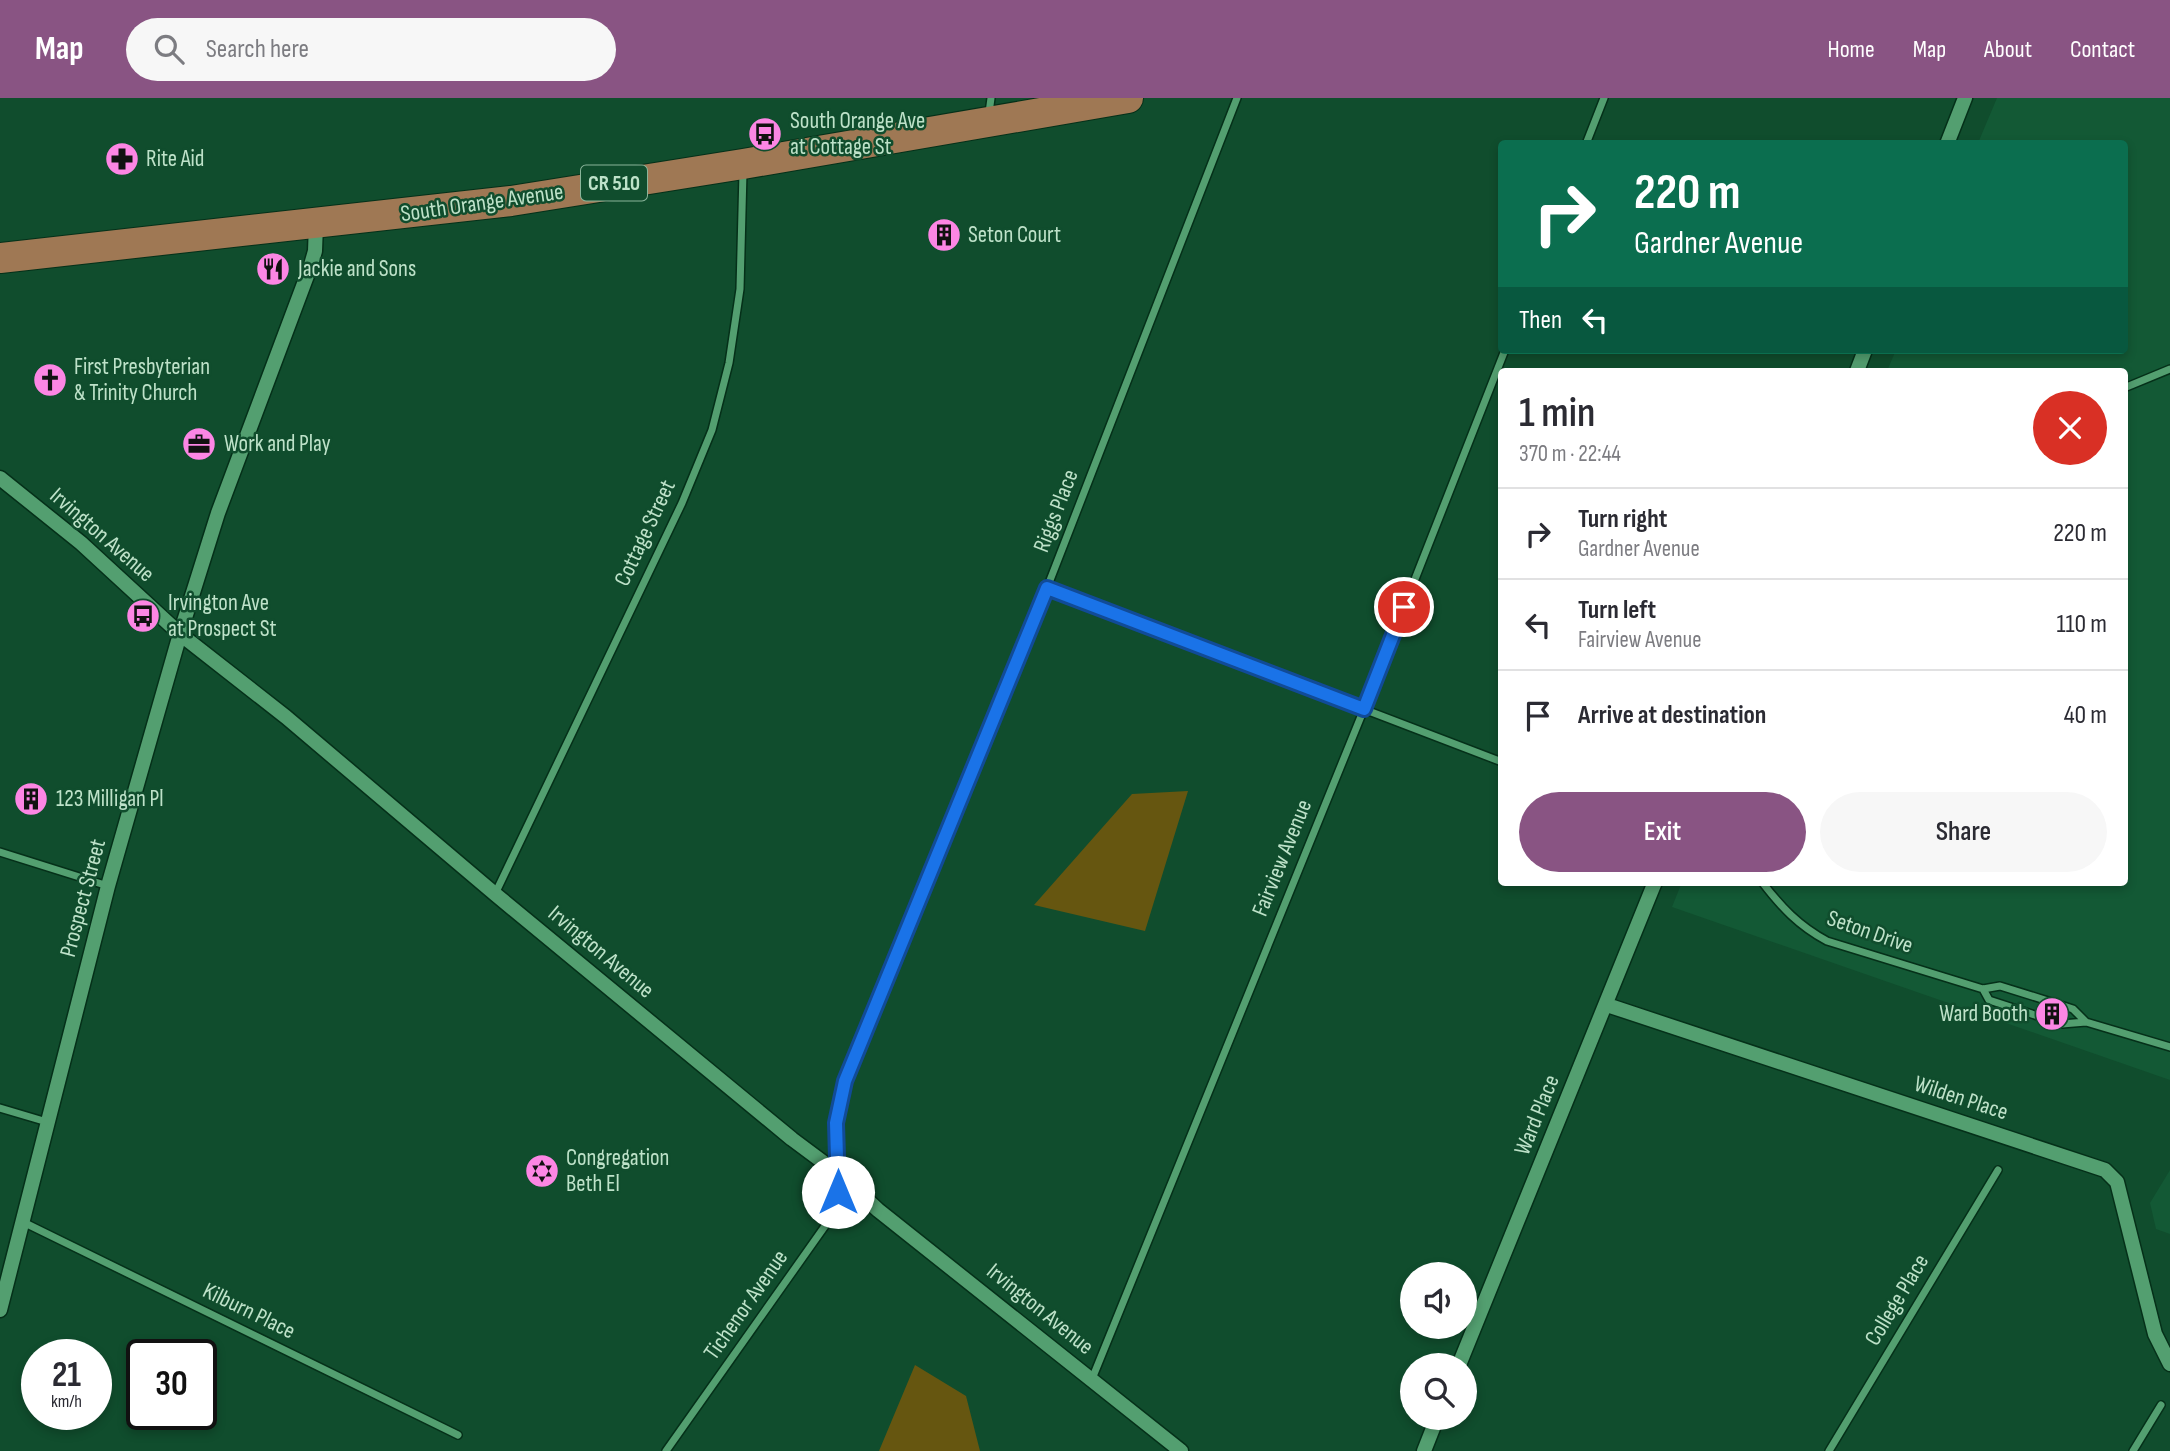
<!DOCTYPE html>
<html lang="en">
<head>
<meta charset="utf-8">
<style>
	body { margin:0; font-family:"Sofia Sans Condensed",sans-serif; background:#f7f7f7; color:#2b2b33; height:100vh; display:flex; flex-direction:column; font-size:26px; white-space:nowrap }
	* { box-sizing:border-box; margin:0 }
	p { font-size:23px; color:#7c7c81 }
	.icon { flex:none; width:38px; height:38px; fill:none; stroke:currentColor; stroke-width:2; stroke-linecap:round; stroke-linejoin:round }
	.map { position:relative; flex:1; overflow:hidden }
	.sheet { position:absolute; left:1498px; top:270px; width:630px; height:518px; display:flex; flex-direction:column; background:#fff; border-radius:7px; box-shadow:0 4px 10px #0003 }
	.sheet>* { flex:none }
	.top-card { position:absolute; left:1498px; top:42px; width:630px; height:214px; border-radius:7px; box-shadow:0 4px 10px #0003; background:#0b6e4f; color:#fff; overflow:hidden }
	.tools { position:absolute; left:1400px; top:1164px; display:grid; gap:14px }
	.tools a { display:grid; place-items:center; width:77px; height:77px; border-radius:50%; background:#fff; box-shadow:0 4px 10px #0003; font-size:35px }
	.speed { position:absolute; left:21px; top:1241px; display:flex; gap:14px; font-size:35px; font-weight:700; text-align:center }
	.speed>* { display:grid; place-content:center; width:91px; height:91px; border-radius:50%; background:#fff; box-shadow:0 4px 10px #0003; line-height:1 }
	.speed small { font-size:18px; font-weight:400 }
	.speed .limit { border:4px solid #111; border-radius:10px; background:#fff; color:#111 }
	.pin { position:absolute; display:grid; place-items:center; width:60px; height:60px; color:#fff; margin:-30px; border:4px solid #fff; border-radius:50%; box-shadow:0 2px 7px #0007 }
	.me { position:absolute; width:77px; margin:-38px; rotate:0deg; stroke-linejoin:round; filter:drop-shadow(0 0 5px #0008) }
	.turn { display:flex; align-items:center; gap:24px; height:147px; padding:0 21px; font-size:32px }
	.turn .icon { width:91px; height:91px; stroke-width:2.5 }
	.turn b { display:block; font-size:49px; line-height:60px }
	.then { display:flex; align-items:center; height:66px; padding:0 21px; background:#0003; gap:14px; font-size:26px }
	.round { display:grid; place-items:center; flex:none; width:74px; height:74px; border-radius:37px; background:#f7f7f7 }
	.headline { display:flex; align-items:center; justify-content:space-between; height:119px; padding:0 21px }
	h1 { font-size:42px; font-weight:600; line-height:52px }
	.primary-button { display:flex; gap:14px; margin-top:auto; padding:14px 21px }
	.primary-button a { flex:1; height:80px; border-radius:42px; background:#895483; color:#fff; font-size:28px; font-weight:600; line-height:80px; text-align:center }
	.primary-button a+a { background:#f7f7f7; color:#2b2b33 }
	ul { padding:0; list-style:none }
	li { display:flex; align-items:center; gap:21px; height:91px; padding:0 21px; border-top:2px solid #e1e1e2 }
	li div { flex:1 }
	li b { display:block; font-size:26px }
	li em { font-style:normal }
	header { display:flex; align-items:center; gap:42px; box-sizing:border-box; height:98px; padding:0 35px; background:#895483; color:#fff }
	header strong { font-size:33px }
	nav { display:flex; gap:38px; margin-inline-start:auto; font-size:24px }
	.search { width:490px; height:63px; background:#f7f7f7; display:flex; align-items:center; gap:18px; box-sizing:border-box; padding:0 24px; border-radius:38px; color:#7c7c81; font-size:26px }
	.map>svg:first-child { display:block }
</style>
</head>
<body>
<header>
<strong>Map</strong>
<div class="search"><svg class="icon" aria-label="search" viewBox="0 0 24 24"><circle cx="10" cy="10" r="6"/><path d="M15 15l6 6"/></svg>Search here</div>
<nav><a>Home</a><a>Map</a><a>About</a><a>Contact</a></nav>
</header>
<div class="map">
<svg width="2170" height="1353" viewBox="0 0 2170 1353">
	<rect width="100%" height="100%" fill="#104d2d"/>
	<path fill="#135935" d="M1997,0H2170V982L1672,809L1682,784H2124V273H1887L1896,252H2124V46L1978,45Z
		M2170,1072V1136L2156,1131L2150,1105Z"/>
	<path fill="#665610" d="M1188,693L1145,833L1034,807L1132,696Z
		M915,1267L966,1298L980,1353H879Z"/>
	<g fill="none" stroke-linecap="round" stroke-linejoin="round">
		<g stroke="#053019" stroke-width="10">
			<path id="street" d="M989,15L991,0
				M1586,46L1604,0
				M2124,290L2170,271
				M1047,490L1502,664
				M0,754L108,788
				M1762,784C1781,809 1799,828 1827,843L1983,891L2000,888L2045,902L2073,911L2086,924
				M495,796L682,405L712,332L729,265L740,191L743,74
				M1983,891L1989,902L2062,926L2086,924L2170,949
				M0,1010L47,1024
				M23,1124L458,1337
				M1092,1281L1364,611L1505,252
				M666,1353L837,1111L839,1076L836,1025L845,983L1047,490L1237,0
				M1829,1353L1998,1072
				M2133,1353L2161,1307"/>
		</g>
		<g stroke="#053019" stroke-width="17">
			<path id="secondary" d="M1947,46L1965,0
				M1857,273L1865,252
				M0,380L81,445L180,536L286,619L495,796L792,1041L839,1076L878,1112L1181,1353
				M1607,907L2105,1072L2117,1084L2155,1236L2170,1266
				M0,1212L108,788L180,536L218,415L311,167L315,153L316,126
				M1459,1267L1655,784
				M1424,1353L1437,1320"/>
		</g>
		<g stroke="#053019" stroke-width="32">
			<path id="primary" d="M0,160L511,103L743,66L1128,0"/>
		</g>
		<use href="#street" stroke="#539f70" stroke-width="7"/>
		<use href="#secondary" stroke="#539f70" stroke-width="14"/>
		<use href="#primary" stroke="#9f7854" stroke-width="30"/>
	</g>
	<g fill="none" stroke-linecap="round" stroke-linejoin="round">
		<g stroke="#114b97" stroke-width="18">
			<path id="route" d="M838,1094L836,1025L845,983L1047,490L1364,611L1404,509"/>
		</g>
		<use href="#route" stroke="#1a73e8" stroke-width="12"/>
	</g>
	<defs>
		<g id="bus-disc" transform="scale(1.75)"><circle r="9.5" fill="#fc86e4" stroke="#104d2d"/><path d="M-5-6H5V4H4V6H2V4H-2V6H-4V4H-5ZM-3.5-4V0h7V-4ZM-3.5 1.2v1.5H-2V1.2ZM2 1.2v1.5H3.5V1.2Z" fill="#111"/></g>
		<g id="pharmacy-disc" transform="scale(1.75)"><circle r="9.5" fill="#fc86e4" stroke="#104d2d"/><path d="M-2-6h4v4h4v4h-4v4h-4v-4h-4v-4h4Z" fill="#111"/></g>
		<g id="building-disc" transform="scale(1.75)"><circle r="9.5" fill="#fc86e4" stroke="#104d2d"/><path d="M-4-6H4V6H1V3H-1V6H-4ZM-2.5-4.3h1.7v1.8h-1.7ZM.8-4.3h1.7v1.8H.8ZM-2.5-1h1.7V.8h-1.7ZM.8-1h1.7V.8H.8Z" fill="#111"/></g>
		<g id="restaurant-disc" transform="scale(1.75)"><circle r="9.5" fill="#fc86e4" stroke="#104d2d"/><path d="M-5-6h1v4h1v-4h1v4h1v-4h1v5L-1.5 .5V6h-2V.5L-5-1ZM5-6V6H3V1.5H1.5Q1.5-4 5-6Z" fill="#111"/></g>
		<g id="church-disc" transform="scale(1.75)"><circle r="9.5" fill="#fc86e4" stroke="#104d2d"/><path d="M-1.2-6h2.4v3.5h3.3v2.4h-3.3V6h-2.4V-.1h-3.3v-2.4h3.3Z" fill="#111"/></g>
		<g id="office-disc" transform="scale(1.75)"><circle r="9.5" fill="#fc86e4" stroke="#104d2d"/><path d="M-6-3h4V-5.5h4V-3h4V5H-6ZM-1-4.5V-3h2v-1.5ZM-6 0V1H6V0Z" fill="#111"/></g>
		<g id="synagogue-disc" transform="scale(1.75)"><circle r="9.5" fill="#fc86e4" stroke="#104d2d"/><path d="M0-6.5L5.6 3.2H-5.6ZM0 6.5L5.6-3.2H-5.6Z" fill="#111"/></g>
	</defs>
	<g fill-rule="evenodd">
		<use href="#bus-disc" x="765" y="36"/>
		<use href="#pharmacy-disc" x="122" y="61"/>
		<use href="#building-disc" x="944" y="137"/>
		<use href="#restaurant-disc" x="273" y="171"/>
		<use href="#church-disc" x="50" y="282"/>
		<use href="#office-disc" x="199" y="346"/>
		<use href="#bus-disc" x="143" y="518"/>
		<use href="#building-disc" x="31" y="701"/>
		<use href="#building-disc" x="2052" y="916"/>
		<use href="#synagogue-disc" x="542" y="1073"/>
	</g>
	<g text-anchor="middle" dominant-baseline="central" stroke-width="5" stroke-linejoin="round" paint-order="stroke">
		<rect fill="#104d2d" stroke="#8ab59a" stroke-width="2" x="581" y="67.5" width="66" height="35" rx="5"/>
		<g font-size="21" font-weight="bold" fill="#bee2c9">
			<text x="614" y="85">CR 510</text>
		</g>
		<g font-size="23" fill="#bee2c9" stroke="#104d2d" text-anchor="start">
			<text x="790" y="23">South Orange Ave<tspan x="790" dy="26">at Cottage St</tspan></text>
			<text x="146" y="61">Rite Aid</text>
			<text x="968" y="137">Seton Court</text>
			<text x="298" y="171">Jackie and Sons</text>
			<text x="74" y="269">First Presbyterian<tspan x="74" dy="26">&amp; Trinity Church</tspan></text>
			<text x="224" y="346">Work and Play</text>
			<text x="168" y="505">Irvington Ave<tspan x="168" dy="26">at Prospect St</tspan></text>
			<text x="56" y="701">123 Milligan Pl</text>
			<text x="2028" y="916" text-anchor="end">Ward Booth</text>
			<text x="566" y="1060">Congregation<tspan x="566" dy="26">Beth El</tspan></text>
		</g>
		<g font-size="23" fill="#bee2c9" stroke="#104d2d">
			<text transform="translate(482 105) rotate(-8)">South Orange Avenue</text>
			<text transform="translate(1056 413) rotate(-69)">Riggs Place</text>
			<text transform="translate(645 435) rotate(-65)">Cottage Street</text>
			<text transform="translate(102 437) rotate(41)">Irvington Avenue</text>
			<text transform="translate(1282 760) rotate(-68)">Fairview Avenue</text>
			<text transform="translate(83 800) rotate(-75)">Prospect Street</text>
			<text transform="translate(1870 834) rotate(19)">Seton Drive</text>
			<text transform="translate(601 854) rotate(40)">Irvington Avenue</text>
			<text transform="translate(1961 1000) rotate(18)">Wilden Place</text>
			<text transform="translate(1537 1017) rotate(-68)">Ward Place</text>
			<text transform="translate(1897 1202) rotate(-59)">College Place</text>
			<text transform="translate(746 1207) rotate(-55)">Tichenor Avenue</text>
			<text transform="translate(1040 1211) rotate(39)">Irvington Avenue</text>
			<text transform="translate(249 1213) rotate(26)">Kilburn Place</text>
		</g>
	</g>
</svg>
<div class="tools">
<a><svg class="icon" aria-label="sound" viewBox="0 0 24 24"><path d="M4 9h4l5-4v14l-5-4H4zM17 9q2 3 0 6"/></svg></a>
<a><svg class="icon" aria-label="search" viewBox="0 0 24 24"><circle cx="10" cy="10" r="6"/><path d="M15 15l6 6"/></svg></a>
</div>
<div class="speed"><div>21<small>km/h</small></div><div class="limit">30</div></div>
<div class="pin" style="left:1404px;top:509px;background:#d93025"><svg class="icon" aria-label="arrive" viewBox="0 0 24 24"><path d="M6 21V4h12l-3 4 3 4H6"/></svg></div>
<svg class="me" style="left:838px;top:1094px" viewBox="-20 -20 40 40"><circle r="19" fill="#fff"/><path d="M0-13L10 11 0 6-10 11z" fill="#1a73e8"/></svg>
<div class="top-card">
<div class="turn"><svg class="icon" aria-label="right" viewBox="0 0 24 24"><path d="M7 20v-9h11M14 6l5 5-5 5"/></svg><div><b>220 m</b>Gardner Avenue</div></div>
<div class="then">Then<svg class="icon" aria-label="left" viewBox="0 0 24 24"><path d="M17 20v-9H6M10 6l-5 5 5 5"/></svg></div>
</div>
<section class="sheet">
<div class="headline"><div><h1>1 min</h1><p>370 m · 22:44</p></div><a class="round" style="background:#d93025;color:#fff"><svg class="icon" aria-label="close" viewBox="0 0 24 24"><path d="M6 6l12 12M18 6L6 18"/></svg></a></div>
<ul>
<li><svg class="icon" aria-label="right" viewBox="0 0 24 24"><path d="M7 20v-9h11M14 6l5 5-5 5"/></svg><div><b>Turn right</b><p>Gardner Avenue</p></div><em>220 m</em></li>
<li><svg class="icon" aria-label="left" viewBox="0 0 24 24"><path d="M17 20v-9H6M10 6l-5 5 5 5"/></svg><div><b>Turn left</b><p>Fairview Avenue</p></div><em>110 m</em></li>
<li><svg class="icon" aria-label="arrive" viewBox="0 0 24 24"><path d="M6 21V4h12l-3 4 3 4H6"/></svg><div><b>Arrive at destination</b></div><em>40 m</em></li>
</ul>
<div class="primary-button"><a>Exit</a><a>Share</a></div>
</section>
</div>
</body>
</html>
